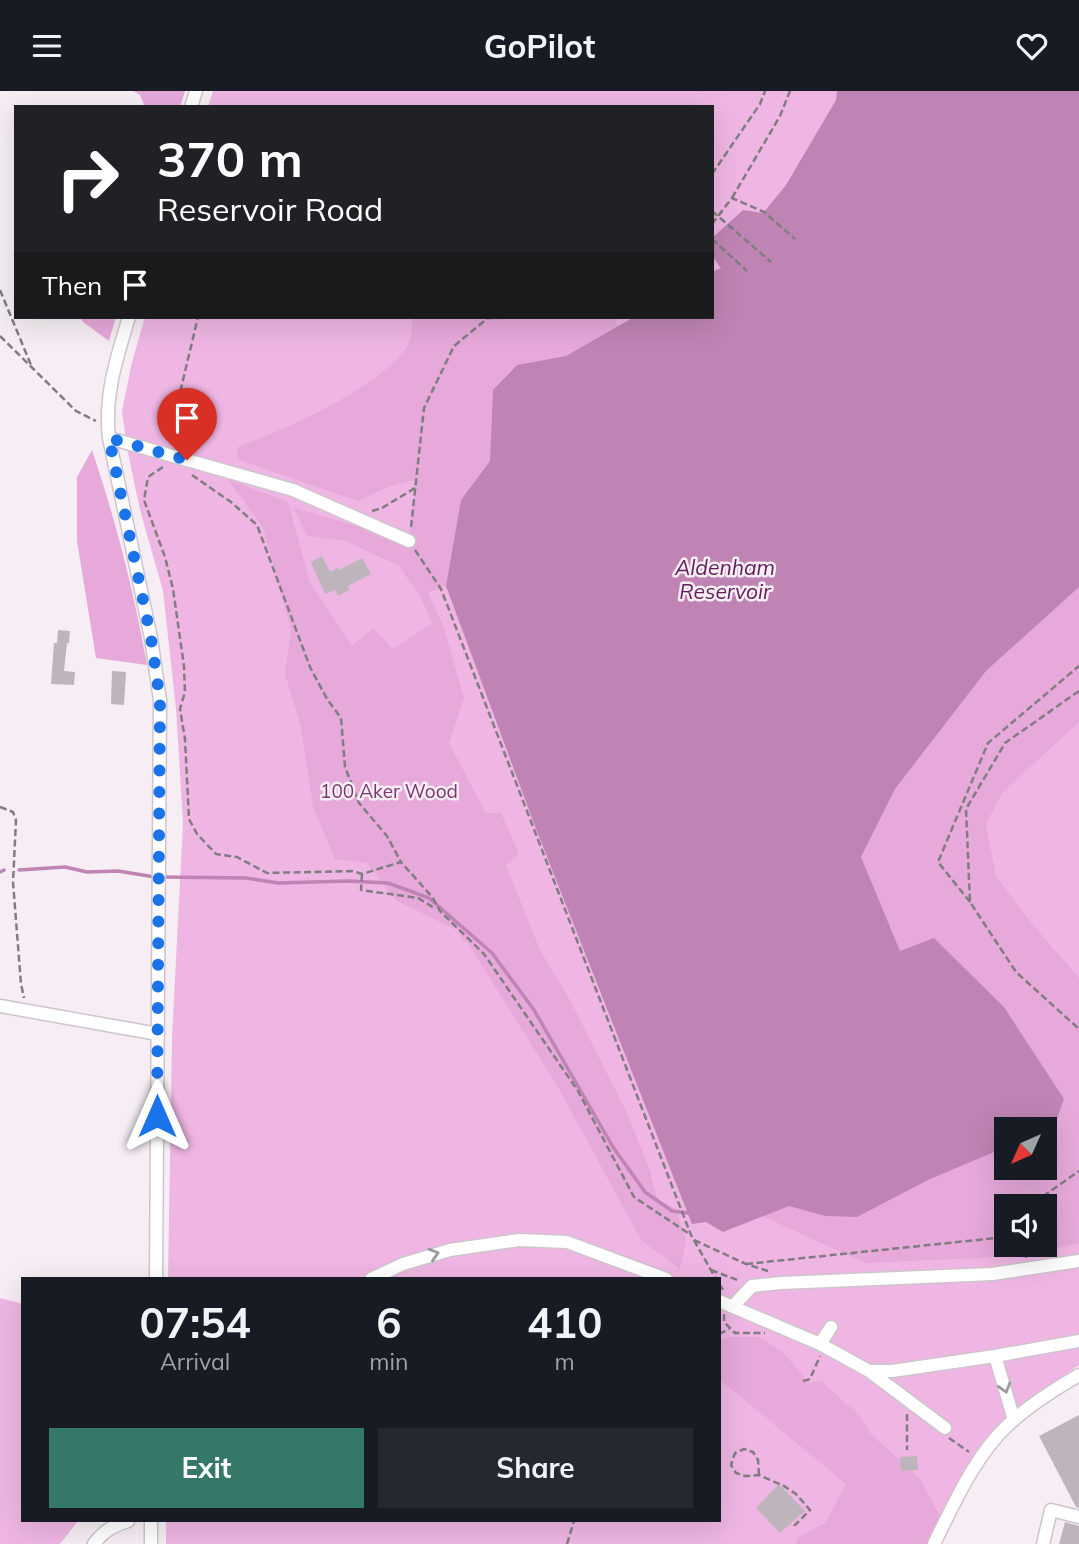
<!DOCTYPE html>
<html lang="en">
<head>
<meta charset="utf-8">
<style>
	body { margin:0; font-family:Mulish,sans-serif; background:#242831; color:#f1f3f6; height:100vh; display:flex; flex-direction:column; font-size:26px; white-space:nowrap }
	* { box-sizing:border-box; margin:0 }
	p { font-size:23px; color:#9ea1a6 }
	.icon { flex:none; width:38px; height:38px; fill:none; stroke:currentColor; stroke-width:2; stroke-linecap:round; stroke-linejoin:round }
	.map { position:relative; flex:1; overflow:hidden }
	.details { position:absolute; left:21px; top:1186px; width:700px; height:245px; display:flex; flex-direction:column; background:#171b24; border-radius:0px; box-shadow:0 7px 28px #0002 }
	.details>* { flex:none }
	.guide { position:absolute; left:14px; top:14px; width:700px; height:214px; border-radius:0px; box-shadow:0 7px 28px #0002; background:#202124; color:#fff; overflow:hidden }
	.needle { width:46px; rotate:225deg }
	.buttons { position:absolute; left:994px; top:1026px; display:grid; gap:14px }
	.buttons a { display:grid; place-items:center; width:63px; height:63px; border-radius:0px; background:#171b24; box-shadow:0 7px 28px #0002; font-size:35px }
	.pin { position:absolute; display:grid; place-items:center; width:60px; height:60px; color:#fff; margin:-72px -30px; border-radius:50% 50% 50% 0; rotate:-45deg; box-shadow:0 0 7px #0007 }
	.pin .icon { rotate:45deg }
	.me { position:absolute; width:77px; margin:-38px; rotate:0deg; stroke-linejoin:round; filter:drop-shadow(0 0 5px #0008) }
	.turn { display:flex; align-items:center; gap:24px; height:147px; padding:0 28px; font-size:32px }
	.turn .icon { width:91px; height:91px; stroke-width:2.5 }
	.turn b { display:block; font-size:49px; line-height:60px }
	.then { display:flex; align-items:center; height:66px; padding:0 28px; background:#0003; gap:14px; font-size:26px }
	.eta { display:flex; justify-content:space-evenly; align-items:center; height:119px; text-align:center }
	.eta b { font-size:42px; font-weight:700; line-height:49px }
	.primary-button { display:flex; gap:14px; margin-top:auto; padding:14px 28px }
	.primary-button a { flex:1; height:80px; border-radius:0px; background:#35786a; color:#fff; font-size:28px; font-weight:700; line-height:80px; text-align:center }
	.primary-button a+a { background:#242831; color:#f1f3f6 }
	header { display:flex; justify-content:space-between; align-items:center; height:91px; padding:0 28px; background:#171b24; font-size:32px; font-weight:700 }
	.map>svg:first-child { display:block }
</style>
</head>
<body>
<header><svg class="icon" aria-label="menu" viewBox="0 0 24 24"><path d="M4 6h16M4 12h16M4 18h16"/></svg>GoPilot<svg class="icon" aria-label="heart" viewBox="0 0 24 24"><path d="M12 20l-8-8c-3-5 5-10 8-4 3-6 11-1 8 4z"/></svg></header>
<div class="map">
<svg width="1079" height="1453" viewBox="0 0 1079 1453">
	<rect width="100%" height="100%" fill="#f6eef4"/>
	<path fill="#efb6e3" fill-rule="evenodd" d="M213,0H1079V1274L1032,1308L941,1427L928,1453H166V1430H719V1188H168L172,947L183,732L176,618L163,500L140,419L127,357L122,320L132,271L145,226H712V16H208ZM1006,1038H1045V1076H1006ZM1006,1115H1045V1153H1006Z
		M0,1207L23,1213V1430H78L60,1453H0Z"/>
	<path fill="#e6a9da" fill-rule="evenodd" d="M133,0H185L180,16H145L140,4Z
		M80,226H116L109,250L83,231Z
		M413,226H613L618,235L566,265L517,274L493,299L490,370L461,409L446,495L428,502L444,537L464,607L449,652L486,722H501L519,763L506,774L540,859L571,911L628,1024L650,1080L657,1108L676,1118L686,1150L680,1178L641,1149L558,996L467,851L461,848L459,840L397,810L367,772L335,768L313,716L301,636L285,583L291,539L263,436L227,388L288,411L310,492L352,555L373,537L393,558L432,532L421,507L399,475L346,450L307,445L294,417L409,450L416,388L388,396L358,410L237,368L238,356C287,338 375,299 406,257C412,250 412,235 413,226Z
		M92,359C116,430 134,501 147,574L96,567L77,450V386Z
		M1079,496V631L1002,702L986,733L996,785L1033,834L1079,887V1152L1022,1165L865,1172L762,1125L789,1115L825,1125L857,1126L928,1089L1006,1056V1076H1045V1040L1054,1036L1004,916L935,848L900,861L861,766L895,698L986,580ZM1006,1115H1045V1153H1006Z
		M731,1246H759L784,1262L809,1292L821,1290L860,1325L871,1343L920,1388L941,1427L928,1453H796L798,1447L826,1431L846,1393L719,1288V1250Z"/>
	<path fill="#bf84b3" d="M837,0H1079V496L986,580L895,698L861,766L900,860L934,847L1004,916L1064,1008L1054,1036L1045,1040V1038H1006V1056L928,1089L857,1126L825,1125L789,1115L723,1141L706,1131L692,1133L536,738L446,495L461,409L490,370L493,299L517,274L566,265L634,226H712V181L721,177L712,165V147L743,119L762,122L764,121L786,94L836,9Z"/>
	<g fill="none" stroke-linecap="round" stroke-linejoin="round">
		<path stroke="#bf84b3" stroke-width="3.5" d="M19,779L65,776L87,781L118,780L155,786
			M0,781L4,779
			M162,786L246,787L278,792L349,790L388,792L429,807L492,862L534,919L613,1056L645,1101L672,1120L688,1122"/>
	</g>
	<path fill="#bdb5bb" d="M322,465L330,481L338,477L339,479L362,467L371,483L348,495L349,499L338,505L335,499L325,503L311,471Z
		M58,539L70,540L69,552H67L64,580L75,581L74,594L51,593L54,552H57Z
		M112,580L126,581L124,614L111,613Z
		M1079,1324V1417L1076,1416L1039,1345Z
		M917,1365L918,1379L901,1380L900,1366Z
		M779,1393L805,1420L780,1442L756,1417Z
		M1065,1431L1079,1435V1453H1059Z"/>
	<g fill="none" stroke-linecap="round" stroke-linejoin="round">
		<g stroke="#cec5cc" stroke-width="15">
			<path id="minor" d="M191,16L196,0
				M129,226C117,266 104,304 109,347L151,547L160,609L156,1188
				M109,347L293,399L409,450
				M0,915L158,943
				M371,1188L403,1173L450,1159L519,1149L567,1151L666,1188
				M719,1210L820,1253L869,1280L945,1337
				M733,1215L752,1195L781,1192L992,1183L1079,1170
				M820,1253L831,1236
				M995,1265L1014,1329
				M869,1280H892L995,1265L1079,1250
				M94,1453C103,1440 113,1435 128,1430
				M151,1453V1430
				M934,1453C953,1414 976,1363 1008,1334C1028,1315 1055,1298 1079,1284
				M1043,1453L1051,1419L1079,1426"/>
		</g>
		<path stroke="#817c80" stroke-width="2.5" stroke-dasharray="7 3.5" stroke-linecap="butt" d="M712,83L760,13L765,0
			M732,107L780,25L790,0
			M712,120L771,171
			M712,133L732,107L764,121L795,148
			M712,148L747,180
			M0,199L31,274
			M0,245L76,320L96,330
			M173,331L198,226
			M163,376L148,386L144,409L165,466L173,498L184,575L185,601L180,618L185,648L189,728L197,743L216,763L237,766L267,782L352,780L362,783L401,771L433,807L440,820L484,863L578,1000L634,1106L691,1144
			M192,384L231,411L257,434L310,576L327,608L341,627L345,676L359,712L387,745L401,771
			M372,420L382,417L415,397
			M411,436L424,317L454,255L488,227L563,226
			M415,459L441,498L691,1144L716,1188
			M1079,600L1005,652L966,718L970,811L1016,881L1079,938
			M0,716L13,721L16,729L13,791L21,893L24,907
			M362,783L361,799L418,807L436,818
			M970,811L938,771L988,652L1079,575
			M1040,1115L1042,1106L1079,1080
			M694,1149L746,1173L768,1180
			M1026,1167L1028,1153
			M746,1173L1006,1146
			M711,1179L740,1190
			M719,1193L724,1200
			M724,1223V1231L735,1242H765
			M719,1243L729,1238
			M803,1290L810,1288L820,1265
			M907,1323V1359
			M949,1347L969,1361
			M759,1384L758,1369L753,1361L744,1358L735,1362L731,1374L736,1382L745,1385L759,1384L784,1395L796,1403L810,1419L795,1434L793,1432
			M567,1453L574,1430"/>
		<use href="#minor" stroke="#fff" stroke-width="12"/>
	</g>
	<defs><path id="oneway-chevron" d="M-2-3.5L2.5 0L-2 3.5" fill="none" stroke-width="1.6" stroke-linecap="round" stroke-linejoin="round" transform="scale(1.75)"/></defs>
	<g stroke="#9b9a9b">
		<use href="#oneway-chevron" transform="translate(434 1163) rotate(-17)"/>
		<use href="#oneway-chevron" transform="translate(1005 1297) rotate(73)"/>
	</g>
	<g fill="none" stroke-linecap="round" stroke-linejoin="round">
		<path stroke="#1a73e8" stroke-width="12" stroke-dasharray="0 21.6" d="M157,1025L160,609L151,547L109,347L187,369"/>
	</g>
	<g text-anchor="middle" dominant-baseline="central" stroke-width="5" stroke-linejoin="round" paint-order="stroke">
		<g font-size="19" fill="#7c3570" stroke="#f6eef4">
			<text x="389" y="700">100 Aker Wood</text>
		</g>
		<g font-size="21" font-style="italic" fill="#621c58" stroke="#f6eef4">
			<text x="725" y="476">Aldenham<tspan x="725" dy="24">Reservoir</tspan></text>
		</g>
	</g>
</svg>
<div class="buttons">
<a><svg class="needle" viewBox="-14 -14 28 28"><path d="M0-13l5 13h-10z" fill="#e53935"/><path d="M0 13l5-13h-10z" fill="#9ea1a6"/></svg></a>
<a><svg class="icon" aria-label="sound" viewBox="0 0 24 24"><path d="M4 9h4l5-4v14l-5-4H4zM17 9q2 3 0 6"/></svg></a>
</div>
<div class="pin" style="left:187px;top:369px;background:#d93025"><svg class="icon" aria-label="arrive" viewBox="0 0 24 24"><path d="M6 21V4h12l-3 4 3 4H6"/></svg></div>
<svg class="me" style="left:157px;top:1025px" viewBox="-20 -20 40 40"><path d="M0-17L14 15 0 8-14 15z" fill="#1a73e8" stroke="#fff" stroke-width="4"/></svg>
<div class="guide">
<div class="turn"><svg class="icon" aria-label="right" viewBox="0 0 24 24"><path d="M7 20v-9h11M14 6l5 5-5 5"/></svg><div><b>370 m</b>Reservoir Road</div></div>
<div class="then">Then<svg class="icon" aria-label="arrive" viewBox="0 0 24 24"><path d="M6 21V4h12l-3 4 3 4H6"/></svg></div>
</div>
<section class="details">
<div class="eta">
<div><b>07:54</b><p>Arrival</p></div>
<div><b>6</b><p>min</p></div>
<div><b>410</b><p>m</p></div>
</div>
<div class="primary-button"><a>Exit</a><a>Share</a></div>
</section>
</div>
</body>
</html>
